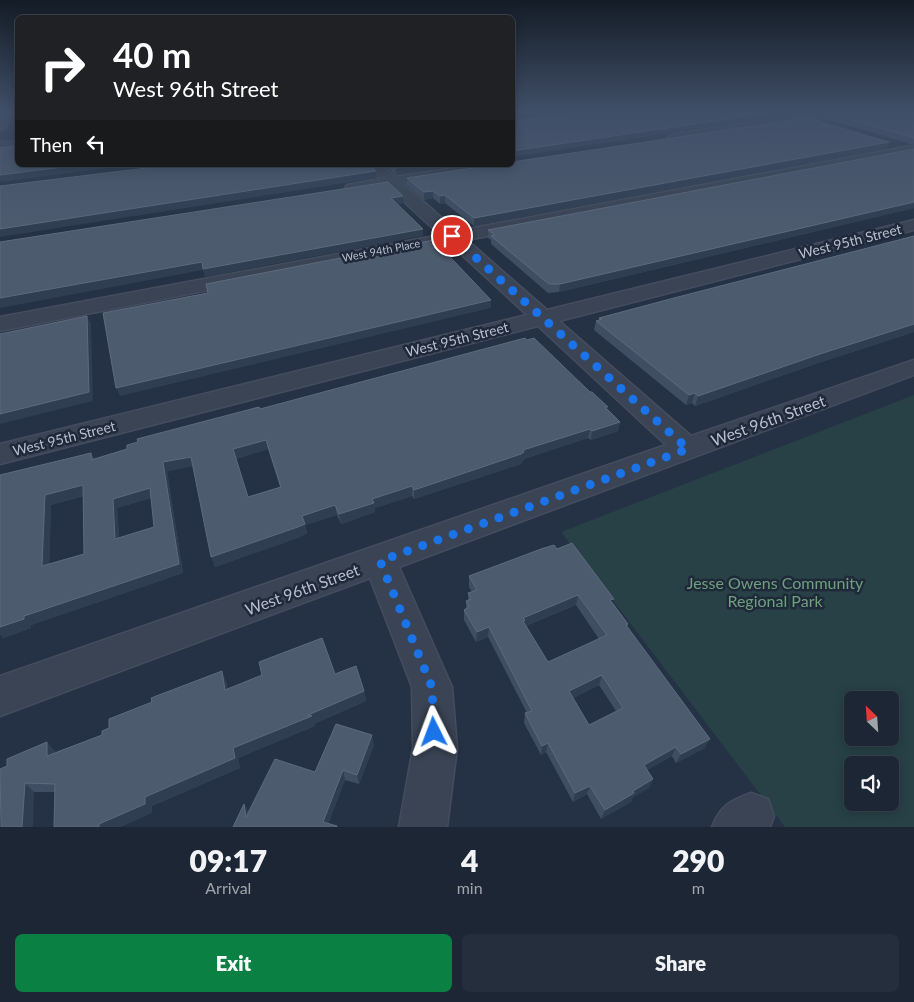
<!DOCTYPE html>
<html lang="en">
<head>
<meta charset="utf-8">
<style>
	body { margin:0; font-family:Lato,sans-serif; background:#252e3c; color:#f1f3f6; height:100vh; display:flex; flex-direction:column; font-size:19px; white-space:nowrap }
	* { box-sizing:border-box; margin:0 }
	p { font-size:16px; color:#a0a5ac }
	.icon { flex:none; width:28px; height:28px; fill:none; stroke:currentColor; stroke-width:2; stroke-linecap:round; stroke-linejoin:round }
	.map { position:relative; height:827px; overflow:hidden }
	.side { display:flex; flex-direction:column; background:#1c2634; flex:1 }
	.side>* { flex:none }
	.banner { position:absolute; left:15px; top:15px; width:500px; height:152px; border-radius:8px; box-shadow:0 2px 12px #0003,0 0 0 1px #3a434f; background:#202124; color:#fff; overflow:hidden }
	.needle { width:32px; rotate:335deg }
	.tools { position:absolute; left:844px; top:691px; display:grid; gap:10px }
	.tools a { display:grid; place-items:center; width:55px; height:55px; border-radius:8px; background:#1c2634; box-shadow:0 2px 12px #0003,0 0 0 1px #3a434f; font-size:25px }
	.pin { position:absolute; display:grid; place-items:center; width:42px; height:42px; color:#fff; margin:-21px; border:2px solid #fff; border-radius:50%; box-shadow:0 1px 5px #0007 }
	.me { position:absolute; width:55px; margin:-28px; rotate:357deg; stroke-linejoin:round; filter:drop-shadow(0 0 4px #0008) }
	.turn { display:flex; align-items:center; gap:18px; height:105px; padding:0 15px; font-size:22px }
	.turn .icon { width:65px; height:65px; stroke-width:2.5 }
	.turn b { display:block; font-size:35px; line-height:42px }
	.then { display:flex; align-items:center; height:48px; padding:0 15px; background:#0003; gap:10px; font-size:19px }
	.eta { display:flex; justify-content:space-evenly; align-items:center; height:85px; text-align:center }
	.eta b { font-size:30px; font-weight:800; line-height:35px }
	.primary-button { display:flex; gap:10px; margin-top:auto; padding:10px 15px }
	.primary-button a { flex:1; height:58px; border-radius:8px; background:#0b8043; color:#fff; font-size:20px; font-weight:800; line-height:58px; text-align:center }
	.primary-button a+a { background:#252e3c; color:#f1f3f6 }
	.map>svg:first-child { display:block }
</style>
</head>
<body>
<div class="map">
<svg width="914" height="827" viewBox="0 0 914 827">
	<rect width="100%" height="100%" fill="#253245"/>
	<path fill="#274146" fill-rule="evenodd" d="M914,395V827H785L561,532ZM852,700H890V738H852ZM852,765H890V802H852Z"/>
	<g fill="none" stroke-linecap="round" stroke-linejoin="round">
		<g stroke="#444d5e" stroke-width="3">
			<path id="minor" d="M1,111H11L6,127L0,130Z
				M846,111H885L880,114L804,121L673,142L667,138L673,134L804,115Z
				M910,146L914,147V153L467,240L547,310L914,220V230L559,321L691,436L914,360V375L399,567L452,687L457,748L447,827H399L413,748L412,687L370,578L0,716V676L666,445L538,326L0,464V444L527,315L449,243L0,331V317L440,235L388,187L352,192L347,191L345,188L347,185L380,179L366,165H381L395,177L473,165H506L499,169L403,184L457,231Z
				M751,793L768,799L774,816L770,827H712C721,805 730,801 751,793Z"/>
		</g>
		<g stroke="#444d5e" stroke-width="2">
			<path id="tertiary" d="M18,140V148L0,150V142Z"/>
		</g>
		<use href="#minor" fill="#3a4454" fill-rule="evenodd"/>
		<use href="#tertiary" fill="#3a4454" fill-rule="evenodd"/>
	</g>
	<path fill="#404e63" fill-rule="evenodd" d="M914,111V145L833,121L835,115Z
		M814,120L886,149L474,226L445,203L440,204L433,198L424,200L407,185V178Z
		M914,149V208L559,292L548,293L491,244V240L488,238V230Z
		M384,165H461L396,175Z
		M914,236V332L818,363L695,406L692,403L686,405L594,330L596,321L599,320V318Z
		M260,409H607L620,422L618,431L591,440L588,438L524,459L523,461L521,464L414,499L412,496L375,508V512L341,524L337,515L305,525L307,533L300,537L215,567L193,466L167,471L183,573L31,625V628L3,638L0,634V475L91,453L94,459ZM268,449L280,487L248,497L236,459ZM83,496L84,554L49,564L51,505ZM151,498L154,527L119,538L117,508Z
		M557,549L613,603L628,624L627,627L705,748L676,763L672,756L647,770L653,779L649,788L633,797L631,802L601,819L587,794L573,802L546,752L541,755L524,723L525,713H527L488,637L476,642L464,620V610L466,609V601L468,600V593L472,592L469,587V576ZM576,605L599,639L548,662L526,626ZM599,685L616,711L589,725L573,698Z
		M335,674L364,691L366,701L314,724L315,726L238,758L240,768L152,806V813L55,792H34L0,769L56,752L102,735L226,681L227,688Z
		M374,745L359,784L345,780L328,824L233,827L244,804L248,813L315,772Z"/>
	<path fill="#303e52" d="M512,111H554L512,116Z
		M782,111H831L789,115L512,157V151Z
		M889,142L886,149L474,226V218Z
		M79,165H132L0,182V175Z
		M417,165H461L396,175L395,168Z
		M376,171L377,178L0,237V229Z
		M433,191V198L424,200V192Z
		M445,195V203L440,204V196Z
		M403,196L404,203L392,206L391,198Z
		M914,202V208L559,292L560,284Z
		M423,229V236L205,277L203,270L0,308V298L202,262Z
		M491,300V308L120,396L116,388Z
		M87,316L91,324L93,401L0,424V414Z
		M914,324V332L818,363L695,406L698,396L823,353Z
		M695,393L692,403L686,405L689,395Z
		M620,422L618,431L591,440L592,431Z
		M590,429L588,438L524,459L523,461L521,464L414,499V490L523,450Z
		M266,440L268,449L236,459L233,449Z
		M191,457L194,466L167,471L183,573L31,625V628L3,638L0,634V627L24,616L179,564L163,462Z
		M83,485L88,494L51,505L49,576L42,566L45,495Z
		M412,486V496L375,508V512L341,524L339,514L372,499Z
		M150,488L154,497L117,508L120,548L115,539L113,499Z
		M335,505L337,515L305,525L307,533L300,537L215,567L211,557L302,516Z
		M578,595L576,605L524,627V630L523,618Z
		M489,627L488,637L476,642L477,632Z
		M222,671L226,681L229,700L225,690Z
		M602,675L599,685L567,701L569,691Z
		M364,691L366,701L314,724L315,726L238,758L240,768L152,806V813L121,827H99V824L145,797L233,748Z
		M372,735L374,745L359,784L357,775Z
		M710,739L705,748L676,763L681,754Z
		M47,742L56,752L47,756Z
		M548,743L546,752L541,755L542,746Z
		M676,747L672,756L640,774L644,765Z
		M343,770L345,780L327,827L323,822Z
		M653,779L649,788L633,797L631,802L601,819L605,810L633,791Z
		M25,783L34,792L33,827H22Z
		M590,786L587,794L573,802L575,793Z
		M244,804L249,813L246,817Z"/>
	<path fill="#4d5b6f" stroke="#5e6a7e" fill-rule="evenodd" d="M590,111H782L512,151V120Z
		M877,111H914V138L835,115Z
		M813,117L814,120L889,142L474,218L445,195L440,196L433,191L424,192L407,178L492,165H512V162Z
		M18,146V165H79L0,175V148Z
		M914,149V202L560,284H549L491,236L495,235L488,230Z
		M171,165H370L376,171L0,229V186Z
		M391,165H417L395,168Z
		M388,182L403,196L391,198L423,229L203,269L202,262L0,298V242Z
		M914,236V324L823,353L698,396L695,393L689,395L596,321L602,319L599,318L674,298Z
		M434,240L491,300L116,388L103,313L208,293L206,284Z
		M87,316L89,392L0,414V334Z
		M525,338L527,340L534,338L590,392H592L608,407H605L620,422L592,431L590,429L523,450L524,452L521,454L414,490L412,486L372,499L374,503L339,514L335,505L302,516L305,524L298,527L211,557L191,457L163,462L179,564L24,616V619L0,627V475L91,453V460L127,449V445L138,442L137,439L259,407L260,409ZM266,440L281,487L248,497L233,449ZM83,485L84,554L42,566L45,495ZM150,488L154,527L115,539L113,499Z
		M572,543L614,599L610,600L628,624L626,625L710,739L681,754L676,747L644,765L653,779L633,791L634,793L605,810L590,786L575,793L548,743L542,746L525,713L532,711L489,627L477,632L464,610L469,607L466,601L471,599L468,593L477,590L469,576L541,549L554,545L557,549ZM578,595L607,635L548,662L523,621L525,620L523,618ZM602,675L623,708L589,725L569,691Z
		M322,638L335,674L356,666L364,691L308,715L312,716L233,748L235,758L145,797V804L99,824V827H54L55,784L25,783L22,827H1L0,769L7,766V759L47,742V756L102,735V731L109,728V719L152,702L151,698L222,671L225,690L262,675L259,662Z
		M336,724L372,735L357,775L343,770L323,822L337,826V827H233L244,804L246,817L275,759L315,772Z"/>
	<linearGradient id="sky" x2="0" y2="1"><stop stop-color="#141c26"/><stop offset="0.49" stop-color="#404f68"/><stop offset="1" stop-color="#404f68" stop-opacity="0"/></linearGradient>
	<rect width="914" height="227" fill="url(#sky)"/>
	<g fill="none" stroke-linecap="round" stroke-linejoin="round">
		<path stroke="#1a73e8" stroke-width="9" stroke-dasharray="0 16.2" d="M434,732L432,687L380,561L688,449L452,236"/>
	</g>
	<g text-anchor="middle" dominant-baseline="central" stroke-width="5" stroke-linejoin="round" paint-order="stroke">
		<g font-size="11" fill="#b8bfce" stroke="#1f293a">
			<text transform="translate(381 250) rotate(-11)">West 94th Place</text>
		</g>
		<g font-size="14" fill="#b8bfce" stroke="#1f293a">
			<text transform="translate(850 241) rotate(-14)">West 95th Street</text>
			<text transform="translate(457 339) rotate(-14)">West 95th Street</text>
			<text transform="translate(64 438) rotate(-14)">West 95th Street</text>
		</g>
		<g font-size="16" fill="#b8bfce" stroke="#1f293a">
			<text transform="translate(768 420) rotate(-20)">West 96th Street</text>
			<text transform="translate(302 589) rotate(-20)">West 96th Street</text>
		</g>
		<g font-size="16" fill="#6da07b" stroke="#1f293a">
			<text x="775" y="582">Jesse Owens Community<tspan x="775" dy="18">Regional Park</tspan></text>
		</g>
	</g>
</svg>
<div class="tools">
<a><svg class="needle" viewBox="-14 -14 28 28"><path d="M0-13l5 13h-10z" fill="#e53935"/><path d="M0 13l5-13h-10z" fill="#a0a5ac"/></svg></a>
<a><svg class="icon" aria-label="sound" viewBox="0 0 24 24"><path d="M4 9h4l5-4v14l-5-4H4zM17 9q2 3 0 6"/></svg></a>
</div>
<div class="pin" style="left:452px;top:236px;background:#d93025"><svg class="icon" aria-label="arrive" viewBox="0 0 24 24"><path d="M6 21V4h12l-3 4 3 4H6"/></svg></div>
<svg class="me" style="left:434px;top:732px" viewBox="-20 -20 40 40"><path d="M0-17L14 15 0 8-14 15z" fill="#1a73e8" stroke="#fff" stroke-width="4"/></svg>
<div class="banner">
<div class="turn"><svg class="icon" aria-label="right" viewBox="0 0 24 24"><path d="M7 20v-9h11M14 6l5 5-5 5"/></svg><div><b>40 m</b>West 96th Street</div></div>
<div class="then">Then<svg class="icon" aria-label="left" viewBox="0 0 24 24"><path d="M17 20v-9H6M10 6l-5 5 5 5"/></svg></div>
</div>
</div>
<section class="side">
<div class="eta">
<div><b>09:17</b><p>Arrival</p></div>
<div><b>4</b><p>min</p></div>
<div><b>290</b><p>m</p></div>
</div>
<div class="primary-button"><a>Exit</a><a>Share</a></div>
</section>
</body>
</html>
